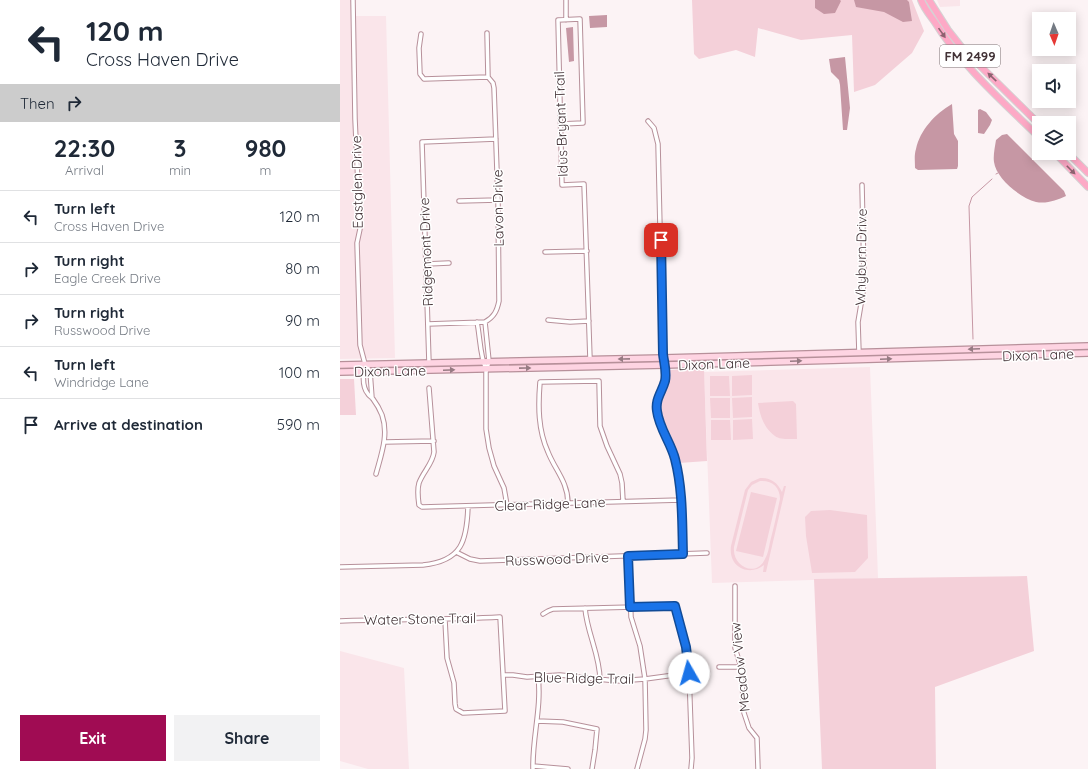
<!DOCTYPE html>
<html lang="en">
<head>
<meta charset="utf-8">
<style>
	body { margin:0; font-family:Quicksand,sans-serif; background:#f2f2f3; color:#1f2937; height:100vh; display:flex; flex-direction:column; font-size:15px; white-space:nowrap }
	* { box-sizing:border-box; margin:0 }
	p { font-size:13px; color:#747a83 }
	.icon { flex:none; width:22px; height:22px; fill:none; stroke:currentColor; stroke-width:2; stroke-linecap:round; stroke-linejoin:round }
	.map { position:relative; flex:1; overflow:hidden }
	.side { display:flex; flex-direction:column; background:#fff; width:340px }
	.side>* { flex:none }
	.hud { background:#fff; color:#1f2937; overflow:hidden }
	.needle { width:26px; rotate:178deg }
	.fabs { position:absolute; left:692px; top:12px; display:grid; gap:8px }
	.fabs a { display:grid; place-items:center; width:44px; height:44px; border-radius:0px; background:#fff; box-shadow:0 2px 10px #0003; font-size:20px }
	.pin { position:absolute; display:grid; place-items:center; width:34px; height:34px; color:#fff; margin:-17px; border-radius:8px; box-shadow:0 2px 6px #0006 }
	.me { position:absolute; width:44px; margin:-22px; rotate:353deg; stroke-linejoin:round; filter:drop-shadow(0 0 3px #0008) }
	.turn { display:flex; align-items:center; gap:14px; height:84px; padding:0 20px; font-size:18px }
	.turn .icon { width:52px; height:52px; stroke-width:2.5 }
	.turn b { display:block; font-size:28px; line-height:34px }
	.then { display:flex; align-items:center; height:38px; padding:0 20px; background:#0003; gap:8px; font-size:15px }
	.eta { display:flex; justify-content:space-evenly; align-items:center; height:68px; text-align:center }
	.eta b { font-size:24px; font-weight:800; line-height:28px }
	.action { display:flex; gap:8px; margin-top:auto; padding:8px 20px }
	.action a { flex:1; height:46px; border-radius:0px; background:#a00c53; color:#fff; font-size:16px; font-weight:800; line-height:46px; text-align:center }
	.action a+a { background:#f2f2f3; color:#1f2937 }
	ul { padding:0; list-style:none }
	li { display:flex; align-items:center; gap:12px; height:52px; padding:0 20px; border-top:1px solid #e0e1e3 }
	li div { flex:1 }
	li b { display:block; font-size:15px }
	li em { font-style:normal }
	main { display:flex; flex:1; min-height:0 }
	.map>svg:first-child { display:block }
</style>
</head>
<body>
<main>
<section class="side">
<div class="hud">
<div class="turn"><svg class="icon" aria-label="left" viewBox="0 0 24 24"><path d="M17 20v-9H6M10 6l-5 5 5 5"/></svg><div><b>120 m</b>Cross Haven Drive</div></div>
<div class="then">Then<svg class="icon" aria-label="right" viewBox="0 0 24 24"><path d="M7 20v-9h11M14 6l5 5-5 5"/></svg></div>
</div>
<div class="eta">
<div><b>22:30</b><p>Arrival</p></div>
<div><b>3</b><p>min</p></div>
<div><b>980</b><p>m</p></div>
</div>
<ul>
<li><svg class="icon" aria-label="left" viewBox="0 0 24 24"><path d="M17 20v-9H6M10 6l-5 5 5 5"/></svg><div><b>Turn left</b><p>Cross Haven Drive</p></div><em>120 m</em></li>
<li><svg class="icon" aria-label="right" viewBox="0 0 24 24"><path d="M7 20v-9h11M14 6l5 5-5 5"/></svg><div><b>Turn right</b><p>Eagle Creek Drive</p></div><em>80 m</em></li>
<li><svg class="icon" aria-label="right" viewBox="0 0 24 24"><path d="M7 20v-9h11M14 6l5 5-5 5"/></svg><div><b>Turn right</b><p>Russwood Drive</p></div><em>90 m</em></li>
<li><svg class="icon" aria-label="left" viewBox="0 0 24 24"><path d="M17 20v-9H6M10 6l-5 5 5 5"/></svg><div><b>Turn left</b><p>Windridge Lane</p></div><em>100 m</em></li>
<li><svg class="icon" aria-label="arrive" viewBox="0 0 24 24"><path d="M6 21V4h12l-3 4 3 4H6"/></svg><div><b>Arrive at destination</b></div><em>590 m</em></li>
</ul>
<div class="action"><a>Exit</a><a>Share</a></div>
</section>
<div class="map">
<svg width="748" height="769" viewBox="0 0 748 769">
	<rect width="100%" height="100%" fill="#fcf3f5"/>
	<path fill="#fae5ea" d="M0,0H11L12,16H46L55,358L0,359Z
		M597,0H620V6L600,7Z
		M530,367L538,578L372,583L364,372Z
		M0,651L64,668L69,769H28L0,761Z"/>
	<path fill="#f4d0d9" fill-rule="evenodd" d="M352,0H572L584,31L572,53L535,85L514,92L512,35L461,40L418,28L415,57L396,50L359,59L354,54Z
		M364,368L367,461L339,463C337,454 334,445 331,436C327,426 321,418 320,407C320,394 329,383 329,370Z
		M412,375V395L392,396V376Z
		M370,376H389L390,396H370Z
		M0,379H14L16,415H0Z
		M412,397V417L393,418L392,398Z
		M370,398H390V418H371Z
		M453,401L456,404L457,439C450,439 440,440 435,436C424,428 420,416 418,403Z
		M412,419L413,439L393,440V420Z
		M371,420H390L391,440H371Z
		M420,478C431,478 437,482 442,492L444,486H446L426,572H423L424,565C409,577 388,567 391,546L405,490L411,482ZM420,481C432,480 440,487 440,499C437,513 434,527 430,542C429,547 428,554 425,559C416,578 392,567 394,547L408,490L412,485Z
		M411,492L437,498L423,557L396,551Z
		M490,510L527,515L528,558L515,572L472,573L466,536L465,517L471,511Z
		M687,576L694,651L595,687L596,769H482L474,579Z"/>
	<path fill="#c697a4" d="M475,0H500L501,1L495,13L484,14L475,8Z
		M514,0H567L569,2L572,21L563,22L544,12L516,7Z
		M267,15V27L250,28L249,16Z
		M233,27L234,61L229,62L226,28Z
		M505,57L510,108L507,130H503L500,85L499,80L491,72L489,59Z
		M612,104L614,134L618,141V166L617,169L578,170L575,168C575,162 574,155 576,149C580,130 595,114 612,104Z
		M640,109L646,112L652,120L650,125L644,134L638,133V110Z
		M667,134L724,191L726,196C717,200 707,204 696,202C680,198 656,178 654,162C653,155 655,147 656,140L662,135Z"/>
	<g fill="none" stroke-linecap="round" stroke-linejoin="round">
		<path stroke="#c697a4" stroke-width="1" d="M656,174L658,173
			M633,339L629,206L632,197L652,179"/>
		<g stroke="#b7909a" stroke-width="5.5">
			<path id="minor" d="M13,0L15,119L20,229L17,243L20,345L25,364L30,371L32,398
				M226,0V20
				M81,34L79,48L80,74L84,79L148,77
				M308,121L314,128L318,144L323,354C324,363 327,372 325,381C322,392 315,399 317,411C319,428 331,443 335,459C343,490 342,523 343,554
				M221,124L243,123L240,19L218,20L222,185L244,184L250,359
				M119,201L158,200
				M205,252L247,251
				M86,264L109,263
				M208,320L230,322L249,321
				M137,322C140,336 140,357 146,369
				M145,322L149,361L146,372V429L149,448L154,466L164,488L167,505
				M88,324L145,322C154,317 157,311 159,301L158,200L154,88L153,83L148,77L147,33
				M519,353L518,322L523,292L524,276L522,185
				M89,363L82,142L156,139
				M24,370C23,377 23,388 28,394C29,396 32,397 33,399C36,403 40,410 42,415C49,435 41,455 36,474
				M89,388L94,452C93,463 83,472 79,483C77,490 78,498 79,505L82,507L341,500
				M45,442L94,441
				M228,503C228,482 215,470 208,452C198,430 198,406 200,382L259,381L260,426L267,446L280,474L282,483L283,501
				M116,552L130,559L140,561L367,553
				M289,556L291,617L300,646L305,679L306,730L305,739L297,769
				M0,567L83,565C122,561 127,541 128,506
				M395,586V648L401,667L404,713L409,728L417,738L418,769
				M245,608C247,633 260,655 260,680
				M203,614L208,611L213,609L335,606L346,647L349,673L352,758L351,769
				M0,621C54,619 107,620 160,617L165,711L123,713L116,709L115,704L114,683L107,658L105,620
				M379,667H401
				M163,675H173L187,677L220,675L277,681L305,679L349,673
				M197,721L223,722L257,729L255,750L252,769
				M193,766L228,769
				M193,769C192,738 202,707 198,676"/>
		</g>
		<g stroke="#b7909a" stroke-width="8">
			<path id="secondary" d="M0,365L323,358L748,346
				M0,372L325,365L748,353"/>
		</g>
		<g stroke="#d5d2d3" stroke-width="8">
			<path id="primary" d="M581,0C584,8 589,14 594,21C621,65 662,101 699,137
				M589,0L608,30L623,49L699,124
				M715,153L748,187
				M728,153L748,173"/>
		</g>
		<use href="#minor" stroke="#fff" stroke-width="3.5"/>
		<use href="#secondary" stroke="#fed4e2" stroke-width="5.5"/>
		<use href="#primary" stroke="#fda9c6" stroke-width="6"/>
	</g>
	<defs><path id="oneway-solid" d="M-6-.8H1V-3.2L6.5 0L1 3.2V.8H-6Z"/></defs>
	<g fill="#8d6270">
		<use href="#oneway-solid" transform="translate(602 33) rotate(55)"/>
		<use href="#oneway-solid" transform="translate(652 77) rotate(-136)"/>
		<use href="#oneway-solid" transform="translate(731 170) rotate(45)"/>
	</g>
	<g fill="#977b83">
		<use href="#oneway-solid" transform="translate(634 349) rotate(178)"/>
		<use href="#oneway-solid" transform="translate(284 359) rotate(179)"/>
		<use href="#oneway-solid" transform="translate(546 359) rotate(-2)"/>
		<use href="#oneway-solid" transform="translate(456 361) rotate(-2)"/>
		<use href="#oneway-solid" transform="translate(185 368) rotate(-1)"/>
		<use href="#oneway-solid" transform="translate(109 370) rotate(-2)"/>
	</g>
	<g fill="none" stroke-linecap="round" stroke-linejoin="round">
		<g stroke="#114b97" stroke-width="10">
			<path id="route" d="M321,240L323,354C324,363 327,372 325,381C322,392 315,399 317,411C319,428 331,443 335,459C343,490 342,523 343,554L288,556L290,607L335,606L346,647L349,673"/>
		</g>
		<use href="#route" stroke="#1a73e8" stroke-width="7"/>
	</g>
	<g text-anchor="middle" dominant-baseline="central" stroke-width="3" stroke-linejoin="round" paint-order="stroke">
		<rect fill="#fff" stroke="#7b7072" stroke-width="1" x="600" y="45" width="60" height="22" rx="3"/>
		<g font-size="13" font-weight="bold" fill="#423236">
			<text x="630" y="56">FM 2499</text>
		</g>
		<g font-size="14" fill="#423236" stroke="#fff">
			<text transform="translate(221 124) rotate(-92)">Idus Bryant Trail</text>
			<text transform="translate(17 182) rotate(-91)">Eastglen Drive</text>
			<text transform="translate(158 208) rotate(-91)">Lavon Drive</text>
			<text transform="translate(86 252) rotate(-92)">Ridgemont Drive</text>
			<text transform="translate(521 257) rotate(-89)">Whyburn Drive</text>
			<text transform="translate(698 355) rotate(-2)">Dixon Lane</text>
			<text transform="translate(374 364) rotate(-2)">Dixon Lane</text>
			<text transform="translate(50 371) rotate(-1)">Dixon Lane</text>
			<text transform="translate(210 504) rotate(-2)">Clear Ridge Lane</text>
			<text transform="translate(217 559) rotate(-2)">Russwood Drive</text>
			<text transform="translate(80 619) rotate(-1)">Water Stone Trail</text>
			<text transform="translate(400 667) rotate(-96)">Meadow View</text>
			<text transform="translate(244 678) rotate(1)">Blue Ridge Trail</text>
		</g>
	</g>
</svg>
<div class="fabs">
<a><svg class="needle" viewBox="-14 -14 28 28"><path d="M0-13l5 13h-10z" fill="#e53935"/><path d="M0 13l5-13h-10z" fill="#747a83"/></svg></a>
<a><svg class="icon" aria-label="sound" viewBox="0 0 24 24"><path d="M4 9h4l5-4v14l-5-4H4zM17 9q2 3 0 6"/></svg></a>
<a><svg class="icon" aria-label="layers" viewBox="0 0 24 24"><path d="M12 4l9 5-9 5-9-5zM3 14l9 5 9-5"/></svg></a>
</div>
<div class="pin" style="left:321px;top:240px;background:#d93025"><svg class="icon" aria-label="arrive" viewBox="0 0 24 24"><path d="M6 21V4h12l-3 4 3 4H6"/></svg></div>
<svg class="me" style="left:349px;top:673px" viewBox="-20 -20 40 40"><circle r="19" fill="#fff"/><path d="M0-13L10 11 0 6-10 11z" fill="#1a73e8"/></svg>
</div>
</main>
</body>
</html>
